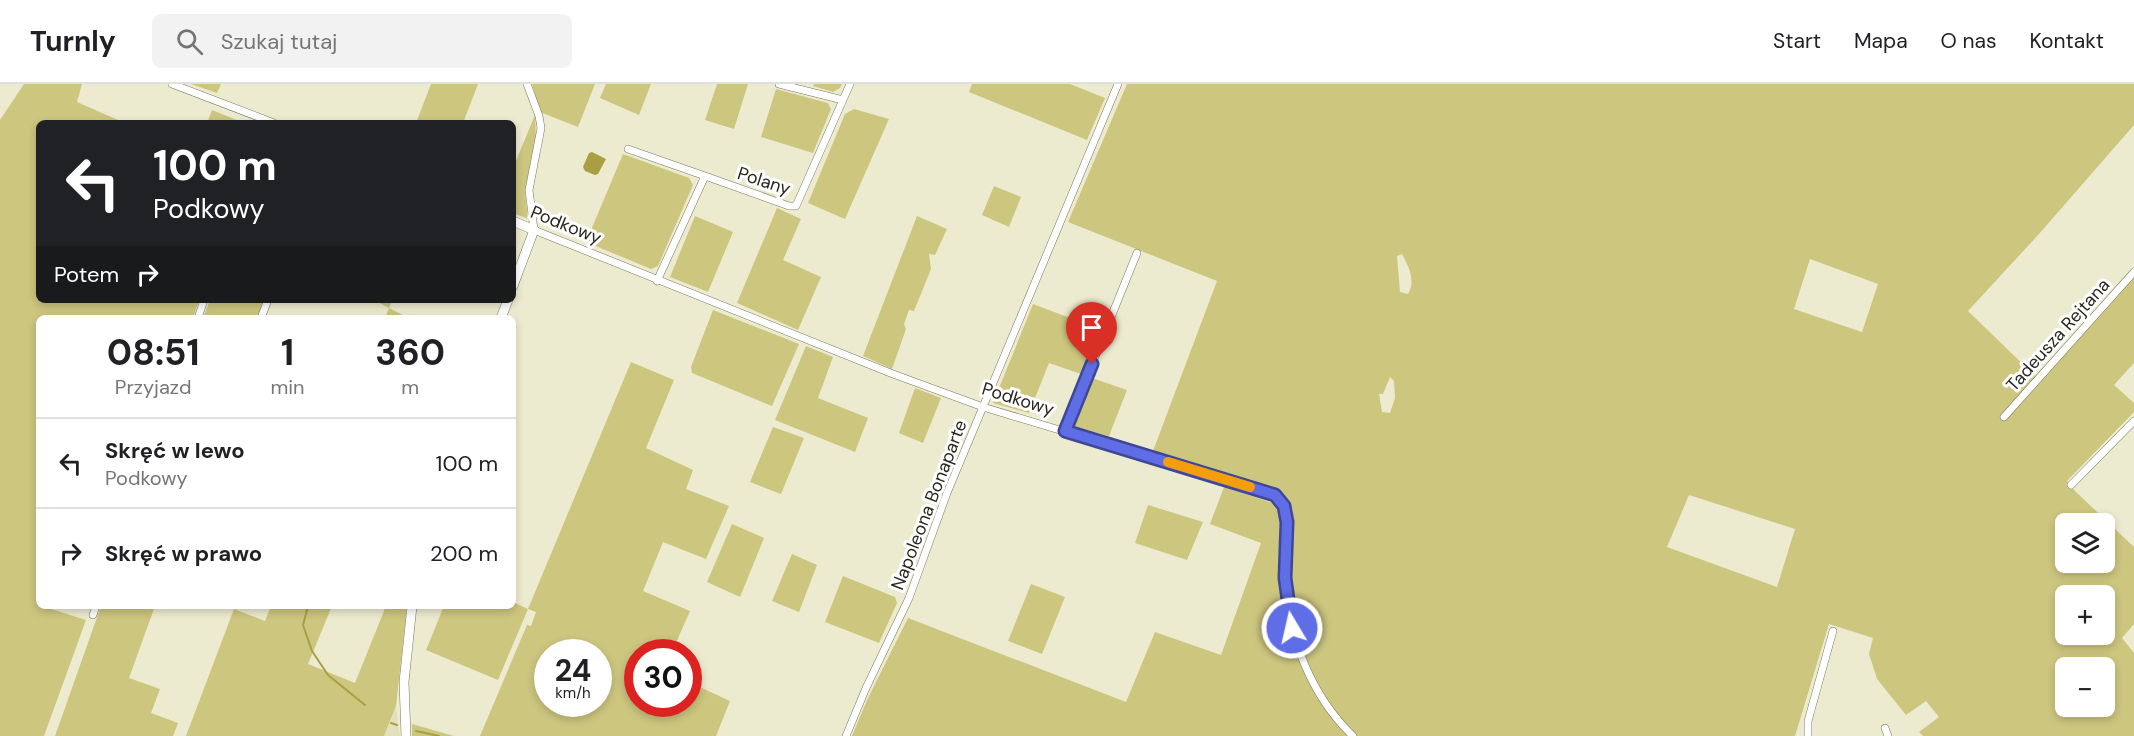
<!DOCTYPE html>
<html lang="pl">
<head>
<meta charset="utf-8">
<style>
	body { margin:0; font-family:"DM Sans",sans-serif; background:#f2f2f2; color:#202124; height:100vh; display:flex; flex-direction:column; font-size:22px; white-space:nowrap }
	* { box-sizing:border-box; margin:0 }
	p { font-size:20px; color:#757577 }
	.icon { flex:none; width:33px; height:33px; fill:none; stroke:currentColor; stroke-width:2; stroke-linecap:round; stroke-linejoin:round }
	.map { position:relative; flex:1; overflow:hidden }
	.drawer { position:absolute; left:36px; top:231px; width:480px; height:294px; display:flex; flex-direction:column; background:#fff; border-radius:9px; box-shadow:0 3px 9px #0003 }
	.drawer>* { flex:none }
	.top-card { position:absolute; left:36px; top:36px; width:480px; height:183px; border-radius:9px; box-shadow:0 3px 9px #0003; background:#202124; color:#fff; overflow:hidden }
	.controls { position:absolute; left:2055px; top:429px; display:grid; gap:12px }
	.controls a { display:grid; place-items:center; width:60px; height:60px; border-radius:9px; background:#fff; box-shadow:0 3px 9px #0003; font-size:30px }
	.speed { position:absolute; left:534px; top:555px; display:flex; gap:12px; font-size:30px; font-weight:700; text-align:center }
	.speed>* { display:grid; place-content:center; width:78px; height:78px; border-radius:50%; background:#fff; box-shadow:0 3px 9px #0003; line-height:1 }
	.speed small { font-size:15px; font-weight:400 }
	.speed .limit { border:9px solid #d22; background:#fff; color:#111 }
	.pin { position:absolute; display:grid; place-items:center; width:51px; height:51px; color:#fff; margin:-62px -26px; border-radius:50% 50% 50% 0; rotate:-45deg; box-shadow:0 0 6px #0007 }
	.pin .icon { rotate:45deg }
	.me { position:absolute; width:66px; margin:-33px; rotate:351deg; stroke-linejoin:round; filter:drop-shadow(0 0 4px #0008) }
	.turn { display:flex; align-items:center; gap:21px; height:126px; padding:0 18px; font-size:27px }
	.turn .icon { width:78px; height:78px; stroke-width:2.5 }
	.turn b { display:block; font-size:42px; line-height:51px }
	.then { display:flex; align-items:center; height:57px; padding:0 18px; background:#0003; gap:12px; font-size:22px }
	.eta { display:flex; justify-content:space-evenly; align-items:center; height:102px; text-align:center }
	.eta b { font-size:36px; font-weight:700; line-height:42px }
	ul { padding:0; list-style:none }
	li { display:flex; align-items:center; gap:18px; height:90px; padding:0 18px; border-top:2px solid #e0e0e0 }
	li div { flex:1 }
	li b { display:block; font-size:22px }
	li em { font-style:normal }
	header { display:flex; align-items:center; gap:36px; box-sizing:border-box; height:84px; padding:0 30px; background:#fff; border-bottom:2px solid #e0e0e0 }
	header strong { font-size:28px }
	nav { display:flex; gap:33px; margin-inline-start:auto; font-size:21px }
	.search { width:420px; height:54px; background:#f2f2f2; display:flex; align-items:center; gap:15px; box-sizing:border-box; padding:0 21px; border-radius:9px; color:#757577; font-size:22px }
	.map>svg:first-child { display:block }
</style>
</head>
<body>
<header>
<strong>Turnly</strong>
<div class="search"><svg class="icon" aria-label="search" viewBox="0 0 24 24"><circle cx="10" cy="10" r="6"/><path d="M15 15l6 6"/></svg>Szukaj tutaj</div>
<nav><a>Start</a><a>Mapa</a><a>O nas</a><a>Kontakt</a></nav>
</header>
<div class="map">
<svg width="2134" height="652" viewBox="0 0 2134 652">
	<rect width="100%" height="100%" fill="#edebcf"/>
	<path fill="#e3e0be" d="M396,622L400,652H384Z"/>
	<path fill="#cdc67f" fill-rule="evenodd" d="M24,0H82L77,18L125,39H39V216H199L193,234H39V522H48V524L86,536L44,652H0V36Z
		M191,0H221L217,9Z
		M431,0H478L463,39H416Z
		M532,0H595L578,43L540,28Z
		M606,0H651L639,31L600,14Z
		M717,0H748L734,45L705,36Z
		M814,0H842L840,4L833,8L813,2Z
		M972,0H1070L1105,14L1087,56L969,8Z
		M1127,0H2134V41L2039,150L1968,227L2035,292L2134,187V279L2114,301L2134,319V328L2067,397L2076,408L2134,463V540L2122,554L2134,569V652H1923L1919,648L1939,633L1926,617L1906,631L1877,595L1869,570L1873,554L1829,540L1795,652H852L867,616L908,534L1126,618L1155,548L1221,571L1261,459L1210,440L1224,403L1276,420L1282,410L1153,367L1217,197L1068,138ZM1402,170C1409,183 1416,197 1408,210L1400,208L1397,172ZM1810,175L1878,200L1862,248L1794,225ZM1390,293L1394,297L1395,314L1390,329L1382,328L1379,310H1383ZM1689,411L1795,445L1777,503L1667,463ZM2066,440H2104V478H2066ZM2066,512H2104V550H2066ZM2066,584H2104V622H2066Z
		M776,5L828,19L831,25L813,69L761,53Z
		M854,25L889,35L845,135L808,119L845,30Z
		M212,26L244,39H207Z
		M535,31L536,54L525,108L528,135L513,129V84Z
		M623,70L689,94L693,101L658,182L651,185L586,158Z
		M994,102L1021,113L1009,143L982,131Z
		M777,124L801,135L783,176L821,193L798,246L737,219Z
		M695,132L733,148L708,208L670,193Z
		M917,132L947,145L935,171L929,170L931,185L914,227L909,226L904,240L906,245L892,285L863,272Z
		M210,216H265L258,234H203Z
		M374,216H392L389,224L409,234H385L389,224Z
		M1033,220L1102,246L1084,291L1049,279L1029,329L993,319Z
		M713,226L799,260L772,322L692,289L691,283Z
		M806,262L833,273L818,314L868,334L855,368L775,336Z
		M631,278L674,296L646,364L693,386L686,405L729,422L706,475L663,458L643,507L690,527L672,568H638V620H688L689,598L730,617L716,652H480L527,541L531,542L536,528L528,525L498,596L426,566L444,522H513V518L528,525ZM548,568H598V620H548Z
		M1092,294L1127,306L1109,352L1076,343L1074,339Z
		M915,304L941,314L923,359L899,349Z
		M773,343L804,354L781,410L750,398Z
		M1148,421L1203,438L1187,476L1135,459Z
		M732,440L764,454L740,513L707,498Z
		M792,470L817,481L799,528L772,517Z
		M843,492L895,513L897,519L879,559L825,538Z
		M1031,500L1065,513L1042,570L1008,557Z
		M101,522H155L129,594L160,605L151,629L178,639L173,652H55Z
		M271,522H332L308,580L355,599L386,522H407L396,622L384,652H186L234,525L265,537Z
		M412,640L454,652H412Z"/>
	<path fill="#a99f42" d="M592,68L606,75L598,90L595,91L585,87L583,83L589,69Z"/>
	<g fill="none" stroke-linecap="round" stroke-linejoin="round">
		<path stroke="#a99f42" stroke-width="2" d="M308,522L303,541L312,567L328,591L365,621
			M391,639L397,641
			M416,647L439,652"/>
		<g stroke="#78765e" stroke-width="8">
			<path id="minor" d="M172,0L274,39
				M527,0L539,32L541,44L529,106L534,146L893,290L983,323L1275,411C1277,414 1281,418 1283,422C1292,439 1284,474 1285,495C1288,552 1311,612 1353,652
				M779,0L843,16
				M628,65L705,92
				M657,197L705,92L789,122H796L850,0
				M198,234L204,216
				M261,234L268,216
				M2004,333L2134,188
				M1065,347L1137,169
				M2071,401L2134,337
				M93,531L96,522
				M1885,644L1888,652
				M846,652L866,604L909,514L947,409L1118,0
				M1808,652V637L1833,547"/>
		</g>
		<g stroke="#78765e" stroke-width="10">
			<path id="tertiary" d="M513,137L534,146L513,202
				M501,234L508,216
				M406,652L404,598L412,522"/>
		</g>
		<use href="#minor" stroke="#fff" stroke-width="7"/>
		<use href="#tertiary" stroke="#fff" stroke-width="9"/>
	</g>
	<g fill="none" stroke-linecap="round" stroke-linejoin="round">
		<g stroke="#3e4896" stroke-width="15">
			<path id="route" d="M1092,280L1065,347L1275,411L1284,422L1287,438L1285,494L1292,544"/>
		</g>
		<use href="#route" stroke="#5f6ee6" stroke-width="10"/>
		<path stroke="#f59e0b" stroke-width="10" d="M1168,378L1250,403"/>
	</g>
	<g text-anchor="middle" dominant-baseline="central" stroke-width="6" stroke-linejoin="round" paint-order="stroke">
		<g font-size="18" fill="#28271d" stroke="#fff">
			<text transform="translate(764 97) rotate(18)">Polany</text>
			<text transform="translate(566 141) rotate(22)">Podkowy</text>
			<text transform="translate(2058 251) rotate(-48)">Tadeusza Rejtana</text>
			<text transform="translate(1018 315) rotate(17)">Podkowy</text>
			<text transform="translate(929 421) rotate(-69)">Napoleona Bonaparte</text>
		</g>
	</g>
</svg>
<div class="controls">
<a><svg class="icon" aria-label="layers" viewBox="0 0 24 24"><path d="M12 4l9 5-9 5-9-5zM3 14l9 5 9-5"/></svg></a>
<a>+</a>
<a>−</a>
</div>
<div class="speed"><div>24<small>km/h</small></div><div class="limit">30</div></div>
<div class="pin" style="left:1092px;top:280px;background:#d93025"><svg class="icon" aria-label="arrive" viewBox="0 0 24 24"><path d="M6 21V4h12l-3 4 3 4H6"/></svg></div>
<svg class="me" style="left:1292px;top:544px" viewBox="-20 -20 40 40"><circle r="17" fill="#5f6ee6" stroke="#fff" stroke-width="3"/><path d="M0-11L8 9 0 5-8 9z" fill="#fff"/></svg>
<div class="top-card">
<div class="turn"><svg class="icon" aria-label="left" viewBox="0 0 24 24"><path d="M17 20v-9H6M10 6l-5 5 5 5"/></svg><div><b>100 m</b>Podkowy</div></div>
<div class="then">Potem<svg class="icon" aria-label="right" viewBox="0 0 24 24"><path d="M7 20v-9h11M14 6l5 5-5 5"/></svg></div>
</div>
<section class="drawer">
<div class="eta">
<div><b>08:51</b><p>Przyjazd</p></div>
<div><b>1</b><p>min</p></div>
<div><b>360</b><p>m</p></div>
</div>
<ul>
<li><svg class="icon" aria-label="left" viewBox="0 0 24 24"><path d="M17 20v-9H6M10 6l-5 5 5 5"/></svg><div><b>Skręć w lewo</b><p>Podkowy</p></div><em>100 m</em></li>
<li><svg class="icon" aria-label="right" viewBox="0 0 24 24"><path d="M7 20v-9h11M14 6l5 5-5 5"/></svg><div><b>Skręć w prawo</b></div><em>200 m</em></li>
</ul>
</section>
</div>
</body>
</html>
